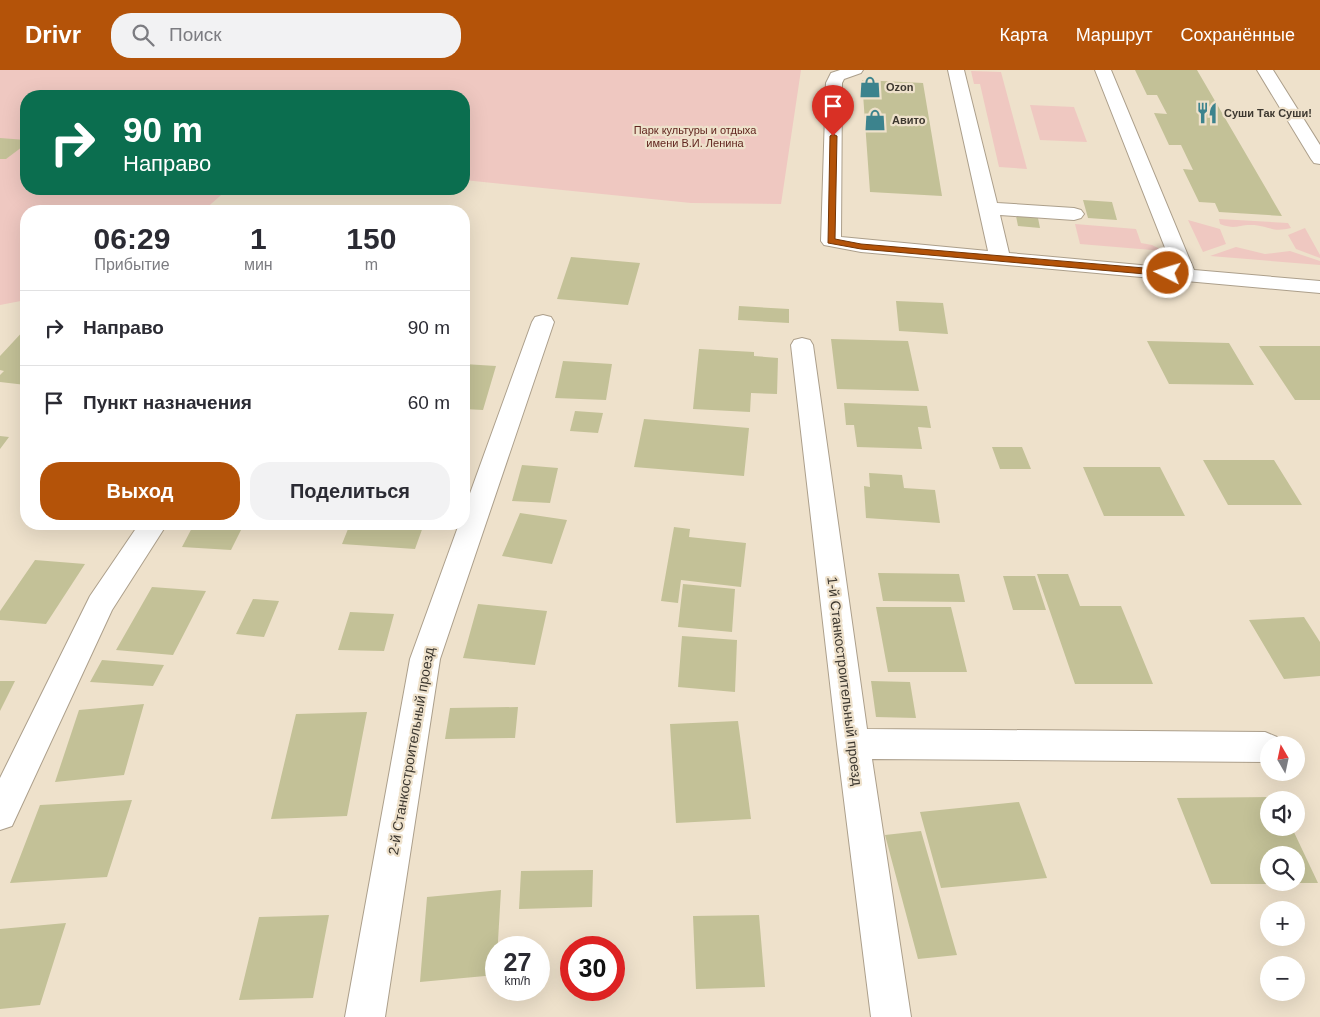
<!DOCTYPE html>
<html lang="ru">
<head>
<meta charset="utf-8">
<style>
	body { margin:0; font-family:Helvetica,sans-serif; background:#f2f2f3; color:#2b2b33; height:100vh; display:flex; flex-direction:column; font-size:19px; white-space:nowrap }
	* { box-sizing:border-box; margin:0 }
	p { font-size:16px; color:#7c7c81 }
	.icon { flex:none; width:28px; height:28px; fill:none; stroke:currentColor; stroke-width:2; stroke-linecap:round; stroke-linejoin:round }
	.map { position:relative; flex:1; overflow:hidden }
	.sheet { position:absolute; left:20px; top:135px; width:450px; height:325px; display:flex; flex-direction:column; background:#fff; border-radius:20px; box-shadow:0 5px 20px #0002 }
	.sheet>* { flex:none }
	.banner { position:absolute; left:20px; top:20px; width:450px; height:105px; border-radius:20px; box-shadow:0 5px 20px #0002; background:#0b6e4f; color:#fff; overflow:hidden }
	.needle { width:32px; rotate:351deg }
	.controls { position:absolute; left:1260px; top:666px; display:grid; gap:10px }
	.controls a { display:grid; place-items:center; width:45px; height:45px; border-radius:50%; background:#fff; box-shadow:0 5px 20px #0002; font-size:25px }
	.speed { position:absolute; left:485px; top:866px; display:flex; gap:10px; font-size:25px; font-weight:700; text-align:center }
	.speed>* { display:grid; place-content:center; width:65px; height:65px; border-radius:50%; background:#fff; box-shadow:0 5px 20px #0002; line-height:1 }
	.speed small { font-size:12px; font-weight:400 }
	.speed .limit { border:8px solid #d22; background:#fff; color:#111 }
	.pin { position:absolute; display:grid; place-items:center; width:42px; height:42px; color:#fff; margin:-51px -21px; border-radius:50% 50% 50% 0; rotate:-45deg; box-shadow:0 0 5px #0007 }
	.pin .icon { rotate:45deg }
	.me { position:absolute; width:55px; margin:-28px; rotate:275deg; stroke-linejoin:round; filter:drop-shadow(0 0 4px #0008) }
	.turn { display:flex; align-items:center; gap:18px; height:105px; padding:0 20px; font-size:22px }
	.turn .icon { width:65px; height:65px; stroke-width:2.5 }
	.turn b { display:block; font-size:35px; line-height:42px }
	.eta { display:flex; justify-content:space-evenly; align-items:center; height:85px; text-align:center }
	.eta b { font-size:30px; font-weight:800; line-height:35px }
	.action { display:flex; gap:10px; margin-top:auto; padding:10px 20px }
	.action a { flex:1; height:58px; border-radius:20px; background:#b45309; color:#fff; font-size:20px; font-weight:800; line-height:58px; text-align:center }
	.action a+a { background:#f2f2f3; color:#2b2b33 }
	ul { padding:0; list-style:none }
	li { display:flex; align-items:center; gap:15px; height:75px; padding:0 20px; border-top:1px solid #e1e1e2 }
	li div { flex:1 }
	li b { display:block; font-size:19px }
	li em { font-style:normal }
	header { display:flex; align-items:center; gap:30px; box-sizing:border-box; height:70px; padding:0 25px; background:#b45309; color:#fff }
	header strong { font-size:24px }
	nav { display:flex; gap:28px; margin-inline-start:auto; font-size:18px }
	.search { width:350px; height:45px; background:#f2f2f3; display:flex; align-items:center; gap:12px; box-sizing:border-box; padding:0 18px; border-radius:20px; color:#7c7c81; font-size:19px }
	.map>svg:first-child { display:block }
</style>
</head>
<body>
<header>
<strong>Drivr</strong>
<div class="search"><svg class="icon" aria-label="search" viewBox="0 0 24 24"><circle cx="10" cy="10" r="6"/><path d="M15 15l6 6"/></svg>Поиск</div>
<nav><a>Карта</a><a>Маршрут</a><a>Сохранённые</a></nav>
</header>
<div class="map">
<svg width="1320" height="947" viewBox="0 0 1320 947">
	<rect width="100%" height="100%" fill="#eee1cb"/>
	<path fill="#efc8c1" d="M0,0H801L781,134L691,133L464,110V26H26V119H228L203,141H26V230L0,235Z
		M971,1L1001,2L1027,99L999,97L980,14H974Z
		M1030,35L1074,37L1087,72L1040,70Z
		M1219,149L1288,153L1291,158C1271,163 1268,155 1251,155C1237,155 1236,160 1220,154Z
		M1188,150L1220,159L1226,174L1203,182Z
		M1075,154L1136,159L1141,173L1152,175L1164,181L1080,174Z
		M1305,158L1320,185V188L1296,179L1288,165Z
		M1236,177L1265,184L1290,181L1320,191V195L1210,186Z"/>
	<path fill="#c3c197" d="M1135,0H1197L1282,146L1219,142L1215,133L1199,132L1183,99L1193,100L1181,75H1169L1154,43L1167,44L1157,25H1147Z
		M862,10L923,13L942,126L870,122Z
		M0,68L26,70V74L6,89H0Z
		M1083,130L1112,132L1117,150L1088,148Z
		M1016,146L1038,148L1040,158L1018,156Z
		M571,187L640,193L628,235L557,229Z
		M896,231L943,233L948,264L899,261Z
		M739,236L789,239V253L738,250Z
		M26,258V315L0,312V305L4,301L0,300V286Z
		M831,269L908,271L919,321L837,319Z
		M1147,271L1229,273L1254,315L1169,314Z
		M1259,276H1320V330H1295Z
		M699,279L754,282V286L778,288L777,324L751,323L750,342L693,339Z
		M563,291L612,294L606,330L555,328Z
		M464,294L496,296L483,340L464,339Z
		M844,333L927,336L931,358L918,357L922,379L857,377L854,355H846Z
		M575,341L603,343L598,363L570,361Z
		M644,349L749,358L744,406L634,397Z
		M0,366L9,367L0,379Z
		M992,377H1022L1031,399H1000Z
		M1203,390H1274L1302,435H1228Z
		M522,395L558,398L550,433L512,431Z
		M1083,397H1160L1185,446H1104Z
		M869,403L902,405L904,418L935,420L940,453L866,448L864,416L870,417Z
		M520,443L567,450L552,494L502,486Z
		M194,454H244L231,480L182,477Z
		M350,454H424L415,479L342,474Z
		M674,457L690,459L689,467L746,473L741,517L681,510L678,533L661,531Z
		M35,490L85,494L46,554L0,550V541Z
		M878,503L959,504L965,532L883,531Z
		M1037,504H1068L1080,536H1121L1153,614H1075Z
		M1003,506H1035L1046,540H1013Z
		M683,514L735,519L732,562L678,557Z
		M152,517L206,521L173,585L116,580Z
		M253,529L279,531L264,567L236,564Z
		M478,534L547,541L535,595L463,588Z
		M876,537H951L967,602H888Z
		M350,542L394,544L384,581L338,580Z
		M1304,547L1320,572V606L1284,609L1249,550Z
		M682,566L737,570L735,622L678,617Z
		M102,590L164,595L153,616L90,612Z
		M0,611H15L0,641Z
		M871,611L910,612L916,648L876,647Z
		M144,634L124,705L55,712L79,640Z
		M518,637L515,668L445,669L450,638Z
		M367,642L347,746L271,749L296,644Z
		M738,651L751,749L676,753L670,654Z
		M1278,727L1279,730H1269V758H1292L1318,813H1296V785H1269V814H1211L1177,728Z
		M132,730L107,807L10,813L40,735Z
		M1019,732L1047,808L941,818L920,742Z
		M921,761L957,885L918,889L885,765Z
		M593,800L592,837L519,839L521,801Z
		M501,820L496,905L420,912L427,827Z
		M329,845L313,928L239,930L259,847Z
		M759,845L765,917L696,919L693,846Z
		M66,853L40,935L0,939V859Z"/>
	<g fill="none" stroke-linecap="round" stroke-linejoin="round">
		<g stroke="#ac9f8b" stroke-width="2">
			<path id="minor" d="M840,0H863L861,3L844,9L842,13L841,167L988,181L948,0H964L997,133L1074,138L1081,140L1084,144L1081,148L1074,150L1000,145L1009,183L1173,198L1095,0H1111L1194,200L1320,211V223L861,182L824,175L821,171L826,13L831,3Z
				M1257,0H1273L1320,75V94L1314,93L1311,89Z
				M543,245L551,247L554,252L440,589L385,947H345L410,589L459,454H464V440L532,252L535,247Z
				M802,268L810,270L813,275L867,659L1265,662L1277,667L1280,675H1269V690L1265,692L872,689L911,947H871L837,674L791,275L794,270Z
				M139,454H167L112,540L12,756L0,760V708L90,526Z"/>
		</g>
		<use href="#minor" fill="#fff" fill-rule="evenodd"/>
	</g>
	<path fill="#b45309" stroke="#753606" d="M833,64L837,66L835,169L861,174L1168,200L1172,203L1168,206L861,179L828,173L830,66Z"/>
	<defs>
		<g id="shop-bare" transform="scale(1.725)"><path d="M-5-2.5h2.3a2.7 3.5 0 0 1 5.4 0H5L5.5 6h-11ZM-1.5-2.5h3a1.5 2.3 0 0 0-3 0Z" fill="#3c838d" stroke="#eee1cb" stroke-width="2.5" paint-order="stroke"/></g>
		<g id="restaurant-bare" transform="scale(1.725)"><path d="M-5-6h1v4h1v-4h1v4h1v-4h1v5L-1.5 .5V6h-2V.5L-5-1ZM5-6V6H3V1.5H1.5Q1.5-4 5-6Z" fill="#3c838d" stroke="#eee1cb" stroke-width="2.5" paint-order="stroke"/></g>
	</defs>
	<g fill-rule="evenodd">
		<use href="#shop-bare" x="870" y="17"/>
		<use href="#restaurant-bare" x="1207" y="43"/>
		<use href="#shop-bare" x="875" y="50"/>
	</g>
	<g text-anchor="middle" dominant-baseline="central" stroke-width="4.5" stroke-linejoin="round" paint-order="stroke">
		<g font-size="11" font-weight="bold" fill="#3d3830" stroke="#eee1cb" text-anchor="start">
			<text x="886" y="17">Ozon</text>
			<text x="1224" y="43">Суши Так Суши!</text>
			<text x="892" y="50">Авито</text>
		</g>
		<g font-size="11" fill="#61261f" stroke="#eee1cb">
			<text x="695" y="60">Парк культуры и отдыха<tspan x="695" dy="13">имени В.И. Ленина</tspan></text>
		</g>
		<g font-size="14" fill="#3d3830" stroke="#eee1cb">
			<text transform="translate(845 611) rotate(83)">1-й Станкостроительный проезд</text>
			<text transform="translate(411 681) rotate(-80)">2-й Станкостроительный проезд</text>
		</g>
	</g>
</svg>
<div class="controls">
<a><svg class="needle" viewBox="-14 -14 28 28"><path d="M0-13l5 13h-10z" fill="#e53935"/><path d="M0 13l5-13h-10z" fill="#7c7c81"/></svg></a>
<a><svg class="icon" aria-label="sound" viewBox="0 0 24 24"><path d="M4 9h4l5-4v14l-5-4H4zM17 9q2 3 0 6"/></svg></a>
<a><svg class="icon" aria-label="search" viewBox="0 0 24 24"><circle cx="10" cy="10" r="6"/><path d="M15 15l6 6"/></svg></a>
<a>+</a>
<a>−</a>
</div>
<div class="speed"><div>27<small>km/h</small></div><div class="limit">30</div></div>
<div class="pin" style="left:833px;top:66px;background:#d93025"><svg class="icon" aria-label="arrive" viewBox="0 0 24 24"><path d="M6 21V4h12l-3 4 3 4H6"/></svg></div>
<svg class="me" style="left:1168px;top:203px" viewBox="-20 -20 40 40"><circle r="17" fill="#b45309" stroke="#fff" stroke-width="3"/><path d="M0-11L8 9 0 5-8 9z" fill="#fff"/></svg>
<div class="banner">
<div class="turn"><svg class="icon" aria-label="right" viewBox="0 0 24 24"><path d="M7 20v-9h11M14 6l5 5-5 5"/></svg><div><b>90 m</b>Направо</div></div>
</div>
<section class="sheet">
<div class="eta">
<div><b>06:29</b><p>Прибытие</p></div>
<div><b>1</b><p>мин</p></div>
<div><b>150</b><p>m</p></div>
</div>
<ul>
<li><svg class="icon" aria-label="right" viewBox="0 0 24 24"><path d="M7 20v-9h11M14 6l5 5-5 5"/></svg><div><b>Направо</b></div><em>90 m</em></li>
<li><svg class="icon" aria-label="arrive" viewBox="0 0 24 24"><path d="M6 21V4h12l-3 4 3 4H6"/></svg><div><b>Пункт назначения</b></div><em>60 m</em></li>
</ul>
<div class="action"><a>Выход</a><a>Поделиться</a></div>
</section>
</div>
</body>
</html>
